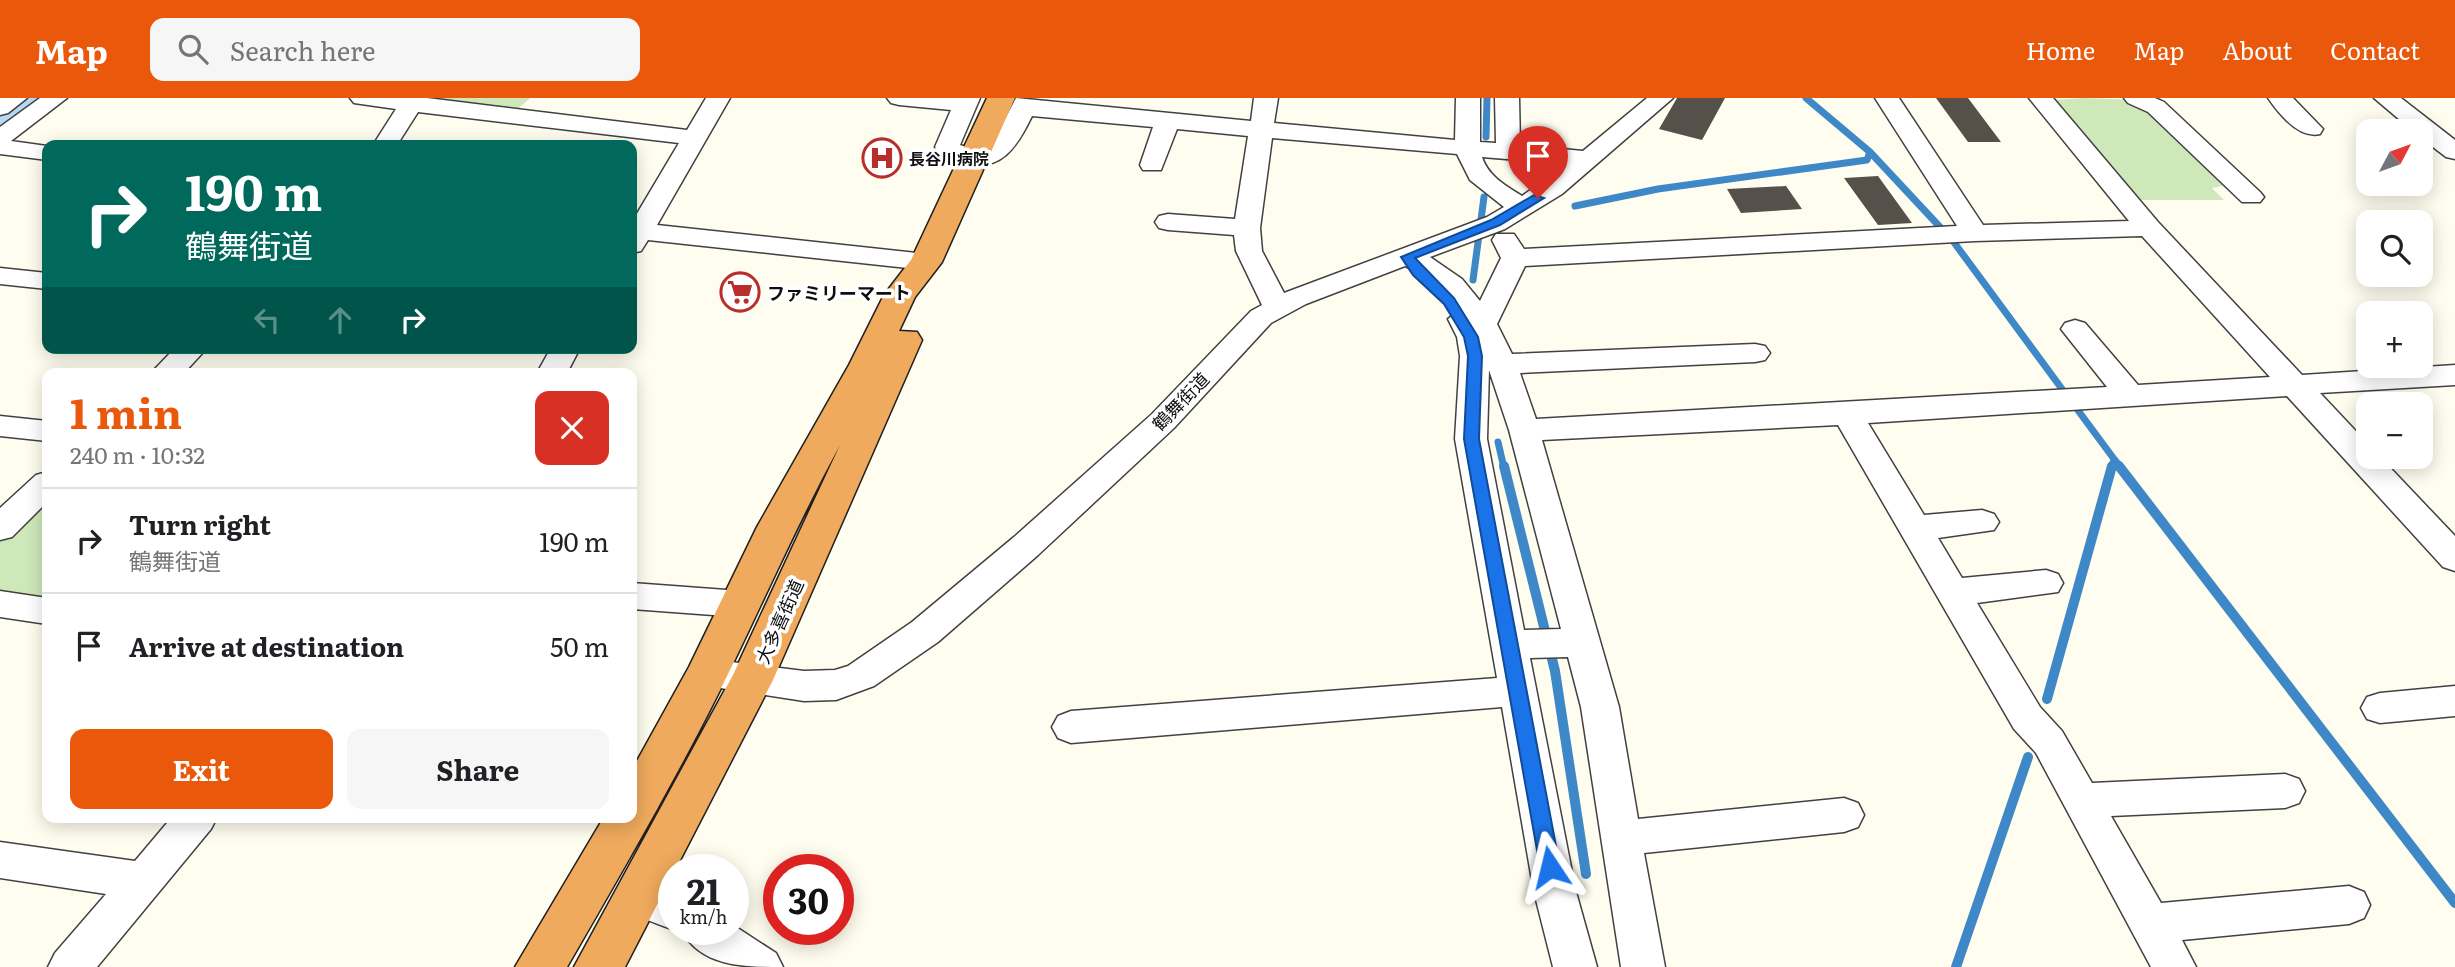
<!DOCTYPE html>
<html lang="en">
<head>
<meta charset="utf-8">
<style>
	body { margin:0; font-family:Literata,"Noto Sans JP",serif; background:#f6f6f6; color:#202124; height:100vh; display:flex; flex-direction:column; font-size:26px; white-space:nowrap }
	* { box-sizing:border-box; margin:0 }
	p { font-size:23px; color:#757577 }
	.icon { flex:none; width:38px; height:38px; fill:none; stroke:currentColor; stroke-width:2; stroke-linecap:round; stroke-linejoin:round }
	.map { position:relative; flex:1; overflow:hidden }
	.details { position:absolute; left:42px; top:270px; width:595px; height:455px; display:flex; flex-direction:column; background:#fff; border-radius:14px; box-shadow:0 4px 18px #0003 }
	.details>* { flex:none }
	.guide { position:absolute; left:42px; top:42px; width:595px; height:214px; border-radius:14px; box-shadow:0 4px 18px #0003; background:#00695c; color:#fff; overflow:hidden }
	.needle { width:46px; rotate:49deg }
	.buttons { position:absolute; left:2356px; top:21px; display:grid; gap:14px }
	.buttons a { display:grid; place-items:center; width:77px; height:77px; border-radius:14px; background:#fff; box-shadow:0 4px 18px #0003; font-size:35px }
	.speed { position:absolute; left:658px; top:756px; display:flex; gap:14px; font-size:35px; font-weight:700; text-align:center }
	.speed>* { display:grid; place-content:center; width:91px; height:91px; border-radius:50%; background:#fff; box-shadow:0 4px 18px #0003; line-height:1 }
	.speed small { font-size:18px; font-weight:400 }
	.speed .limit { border:10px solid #d22; background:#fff; color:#111 }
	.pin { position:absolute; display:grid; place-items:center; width:60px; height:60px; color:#fff; margin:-72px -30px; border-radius:50% 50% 50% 0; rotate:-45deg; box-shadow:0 0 7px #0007 }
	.pin .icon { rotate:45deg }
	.me { position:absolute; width:77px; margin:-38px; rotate:350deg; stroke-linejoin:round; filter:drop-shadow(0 0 5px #0008) }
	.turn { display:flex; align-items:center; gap:24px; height:147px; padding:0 28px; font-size:32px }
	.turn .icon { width:91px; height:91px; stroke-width:2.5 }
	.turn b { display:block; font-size:49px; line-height:60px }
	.lanes { display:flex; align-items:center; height:66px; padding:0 28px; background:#0003; justify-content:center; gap:35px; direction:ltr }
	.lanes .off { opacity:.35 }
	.round { display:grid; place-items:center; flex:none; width:74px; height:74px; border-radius:14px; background:#f6f6f6 }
	.overview { display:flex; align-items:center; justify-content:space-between; height:119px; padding:0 28px }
	h1 { font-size:42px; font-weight:700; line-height:52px; color:#ea580c }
	.cta { display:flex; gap:14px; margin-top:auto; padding:14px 28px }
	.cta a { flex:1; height:80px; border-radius:14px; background:#ea580c; color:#fff; font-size:28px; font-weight:700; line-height:80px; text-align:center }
	.cta a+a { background:#f6f6f6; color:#202124 }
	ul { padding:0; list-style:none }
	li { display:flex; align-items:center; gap:21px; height:105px; padding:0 28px; border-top:2px solid #e0e0e0 }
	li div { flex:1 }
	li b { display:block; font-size:26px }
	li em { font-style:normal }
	header { display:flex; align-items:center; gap:42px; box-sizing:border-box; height:98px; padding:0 35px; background:#ea580c; color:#fff }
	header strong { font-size:33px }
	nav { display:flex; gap:38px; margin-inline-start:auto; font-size:24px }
	.search { width:490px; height:63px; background:#f6f6f6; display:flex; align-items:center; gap:18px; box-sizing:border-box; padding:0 24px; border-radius:14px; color:#757577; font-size:26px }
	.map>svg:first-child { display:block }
</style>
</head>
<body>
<header>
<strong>Map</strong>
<div class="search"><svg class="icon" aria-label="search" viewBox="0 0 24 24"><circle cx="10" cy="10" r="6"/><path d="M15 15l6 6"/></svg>Search here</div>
<nav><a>Home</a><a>Map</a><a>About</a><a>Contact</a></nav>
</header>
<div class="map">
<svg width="2455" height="869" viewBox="0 0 2455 869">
	<rect width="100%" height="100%" fill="#fefdef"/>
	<path fill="#cfe8ba" d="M428,0H530L516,13Z
		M2084,0L2138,2L2228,83L2222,88L2212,90L2224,102H2131L2050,2Z
		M47,385V513L0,506V430Z"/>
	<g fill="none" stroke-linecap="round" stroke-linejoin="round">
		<path stroke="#3f88c8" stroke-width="7" d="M1486,39L1487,0
			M1870,54L1953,143L2062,291
			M1575,108L1658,91L1867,62L1870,54L1806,0
			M1473,182L1484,99
			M2077,311L2114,361L2112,370
			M1498,344L1504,370
			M2114,361L2121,370"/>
		<path stroke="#3f88c8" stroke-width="10" d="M1504,368L1555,573L1586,776
			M2119,368L2455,805
			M2047,601L2112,368
			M1956,869L2028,659"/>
		<path fill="#b6d8f4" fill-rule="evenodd" d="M13,0H56C44,17 20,33 0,38V9Z"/>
	</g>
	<path fill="#56504b" d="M1677,0H1725L1702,42L1659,31Z
		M1936,0H1968L2001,44H1968Z
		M1878,78L1912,125L1878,127L1844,80Z
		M1786,88L1802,111L1741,115L1727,91Z"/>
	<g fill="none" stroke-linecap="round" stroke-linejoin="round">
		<g stroke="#414141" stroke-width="3">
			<path id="minor" d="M0,0H27L8,15L0,17Z
				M40,0H67L11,43L47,48V62L0,56V29Z
				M350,0H427L687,32L706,0H730L657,127L926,156L936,158L940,164L936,170L926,172L648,142L641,153L632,155V124L679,45L418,14L397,47H373L396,11L354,5Z
				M887,0H980L960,47L979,53L993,44L1016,0L1251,23L1254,0H1278L1274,25L1455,42L1456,0H1480V44L1496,45L1495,0H1519L1520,47L1583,53L1647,0H1673L1562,96L1505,131L1430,159L1462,181L1480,203L1501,160L1492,142L1496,136H1514L1524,151L1957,128L1875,0H1899L1983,127L2129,123L2029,0H2053L2158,124L2302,277L2455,267V287L2320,295L2368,346V359H2380L2455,438V473L2443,469L2287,298L1868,325L1924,417L1982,412L1994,416L1999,424L1994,432L1938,440L1962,480L2046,472L2058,476L2063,485L2058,494L1977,505L2040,609L2062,633L2092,685L2285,676L2299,681L2305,693L2299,705L2285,710L2111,718L2161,805L2349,788L2364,794L2370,807L2364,820L2349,826L2182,842L2196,869H2151L2036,655L2014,631L1838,327L1542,342L1619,609L1638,721L1844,700L1858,705L1864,717L1858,729L1844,734L1644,755L1665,869H1621L1581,609L1568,559L1530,560L1576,794L1597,869H1553L1534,794L1502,609L1071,645L1058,640L1052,629L1058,618L1071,613L1497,580L1455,341L1460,258L1457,239L1448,221L1458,213C1443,194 1428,179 1405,168L1306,206L1271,225L1174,330L1038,457L938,544L874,588L836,602L804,603L694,586L689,576L694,566L707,561L804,573L835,572L848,568L912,524L1014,439L1152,316L1251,213L1262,207L1236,153L1234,137L1168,132L1159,130L1155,124L1159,118L1168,116L1235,121L1248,38L1177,31L1161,72H1143L1140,67L1153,29L1032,18C1017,49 1001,75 963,65C951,63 942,59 935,49L951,12L899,7L891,5ZM1272,40L1457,56L1470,82L1504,109L1487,119L1284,195L1262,153L1260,130ZM1482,59L1567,66L1522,98C1506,88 1488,78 1482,59ZM2142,138L2270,279L2138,287L2085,225L2075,222L2065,225L2061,231L2107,289L1536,321L1520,275L1755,264L1765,262L1770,255L1765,248L1755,246L1512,256L1497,226L1525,168L1975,143ZM1489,272L1509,332L1561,531L1524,532L1487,341Z
				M2124,0H2155L2164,4L2260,94L2264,99L2260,104H2242L2148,14L2128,5Z
				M2268,0H2293L2323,31L2320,36C2299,41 2279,16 2268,0Z
				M2374,0H2401L2455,42V61L2446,59L2420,39V33H2413Z
				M0,170L47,175V191L0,186Z
				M175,250H207L184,275H151Z
				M551,250H580L567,275H537Z
				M0,318L47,323V343L0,338Z
				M47,374V404L12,439L0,442V410L36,377Z
				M632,485L740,493L752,497L757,506L752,515L740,519L632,511Z
				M0,493L47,500V526L0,519Z
				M2455,588V618L2380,625L2367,621L2361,610L2367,599L2380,595Z
				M172,719H217L211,731L97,869H48L55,855L106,796L0,780V744L135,763Z
				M640,778L674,792V831H677L674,832C653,824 629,818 619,797L625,784Z
				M733,827L776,855L783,869C744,869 700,869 681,831H733Z"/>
		</g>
		<g stroke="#1f1f1f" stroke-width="3">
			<path id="highway" d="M987,0H1015L942,164L915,199L899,233L917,234L922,242L773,582L625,869H574L733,577L840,347C799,422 765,500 728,576C679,676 623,772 567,869H515L604,719H632V672L689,569L757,429L849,267L884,197L911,162Z"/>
		</g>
		<use href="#minor" fill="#fff" fill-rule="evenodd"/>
		<use href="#highway" fill="#efaa5d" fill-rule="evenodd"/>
	</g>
	<path fill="#1a73e8" stroke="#114b97" stroke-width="2" d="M1534,97L1544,100L1500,127L1415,160L1454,200L1478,239L1482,258L1479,341L1560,769L1557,775L1550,777L1543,775L1540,769L1464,341L1468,258L1464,239L1444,206L1413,177L1401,159L1491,122Z"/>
	<defs>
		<g id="hospital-ring" transform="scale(2.0125)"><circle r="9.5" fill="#fff" stroke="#b92e2b" stroke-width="1.5"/><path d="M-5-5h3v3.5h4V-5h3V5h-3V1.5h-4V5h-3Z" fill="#b92e2b"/></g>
		<g id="supermarket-ring" transform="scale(2.0125)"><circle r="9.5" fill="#fff" stroke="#b92e2b" stroke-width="1.5"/><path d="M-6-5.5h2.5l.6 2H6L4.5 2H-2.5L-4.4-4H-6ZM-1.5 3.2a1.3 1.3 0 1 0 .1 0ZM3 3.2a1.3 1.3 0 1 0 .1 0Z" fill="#b92e2b"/></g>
	</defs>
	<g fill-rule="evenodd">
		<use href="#hospital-ring" x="882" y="60"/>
		<use href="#supermarket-ring" x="740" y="194"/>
	</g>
	<g text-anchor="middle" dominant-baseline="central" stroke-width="7" stroke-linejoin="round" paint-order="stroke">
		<g font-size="16" font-weight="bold" fill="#0e0e0e" stroke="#fff" text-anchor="start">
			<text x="909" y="60">長谷川病院</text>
		</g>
		<g font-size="18" font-weight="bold" fill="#0e0e0e" stroke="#fff" text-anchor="start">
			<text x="767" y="194">ファミリーマート</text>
		</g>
		<g font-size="18" fill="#0e0e0e" stroke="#fff">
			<text transform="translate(1180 303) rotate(-46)">鶴舞街道</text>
			<text transform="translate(779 523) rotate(-66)">大多喜街道</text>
		</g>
	</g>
</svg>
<div class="buttons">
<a><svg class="needle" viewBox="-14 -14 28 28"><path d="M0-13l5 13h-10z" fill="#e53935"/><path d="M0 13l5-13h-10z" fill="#757577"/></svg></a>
<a><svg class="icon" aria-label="search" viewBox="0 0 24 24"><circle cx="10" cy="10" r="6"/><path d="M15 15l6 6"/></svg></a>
<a>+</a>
<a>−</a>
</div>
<div class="speed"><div>21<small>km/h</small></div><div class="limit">30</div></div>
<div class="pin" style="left:1538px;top:100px;background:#d93025"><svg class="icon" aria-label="arrive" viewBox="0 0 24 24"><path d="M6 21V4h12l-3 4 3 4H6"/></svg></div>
<svg class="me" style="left:1550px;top:769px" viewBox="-20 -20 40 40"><path d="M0-17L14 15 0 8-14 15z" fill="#1a73e8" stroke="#fff" stroke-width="4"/></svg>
<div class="guide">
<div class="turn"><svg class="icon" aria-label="right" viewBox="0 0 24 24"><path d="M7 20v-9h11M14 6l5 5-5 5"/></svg><div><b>190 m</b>鶴舞街道</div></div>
<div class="lanes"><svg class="icon off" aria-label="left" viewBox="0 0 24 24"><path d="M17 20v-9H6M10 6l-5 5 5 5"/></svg><svg class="icon off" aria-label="ahead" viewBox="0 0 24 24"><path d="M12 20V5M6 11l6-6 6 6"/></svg><svg class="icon" aria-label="right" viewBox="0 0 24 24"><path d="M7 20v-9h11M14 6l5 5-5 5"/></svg></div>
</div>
<section class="details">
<div class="overview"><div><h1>1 min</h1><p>240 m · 10:32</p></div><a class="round" style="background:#d93025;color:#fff"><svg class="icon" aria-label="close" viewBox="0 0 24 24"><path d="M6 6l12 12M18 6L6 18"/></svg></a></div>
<ul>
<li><svg class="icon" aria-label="right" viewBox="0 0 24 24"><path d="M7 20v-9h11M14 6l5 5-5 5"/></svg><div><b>Turn right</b><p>鶴舞街道</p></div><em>190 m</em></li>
<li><svg class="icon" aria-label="arrive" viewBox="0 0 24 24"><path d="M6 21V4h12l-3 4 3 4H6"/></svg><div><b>Arrive at destination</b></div><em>50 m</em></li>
</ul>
<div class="cta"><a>Exit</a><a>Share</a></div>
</section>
</div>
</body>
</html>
